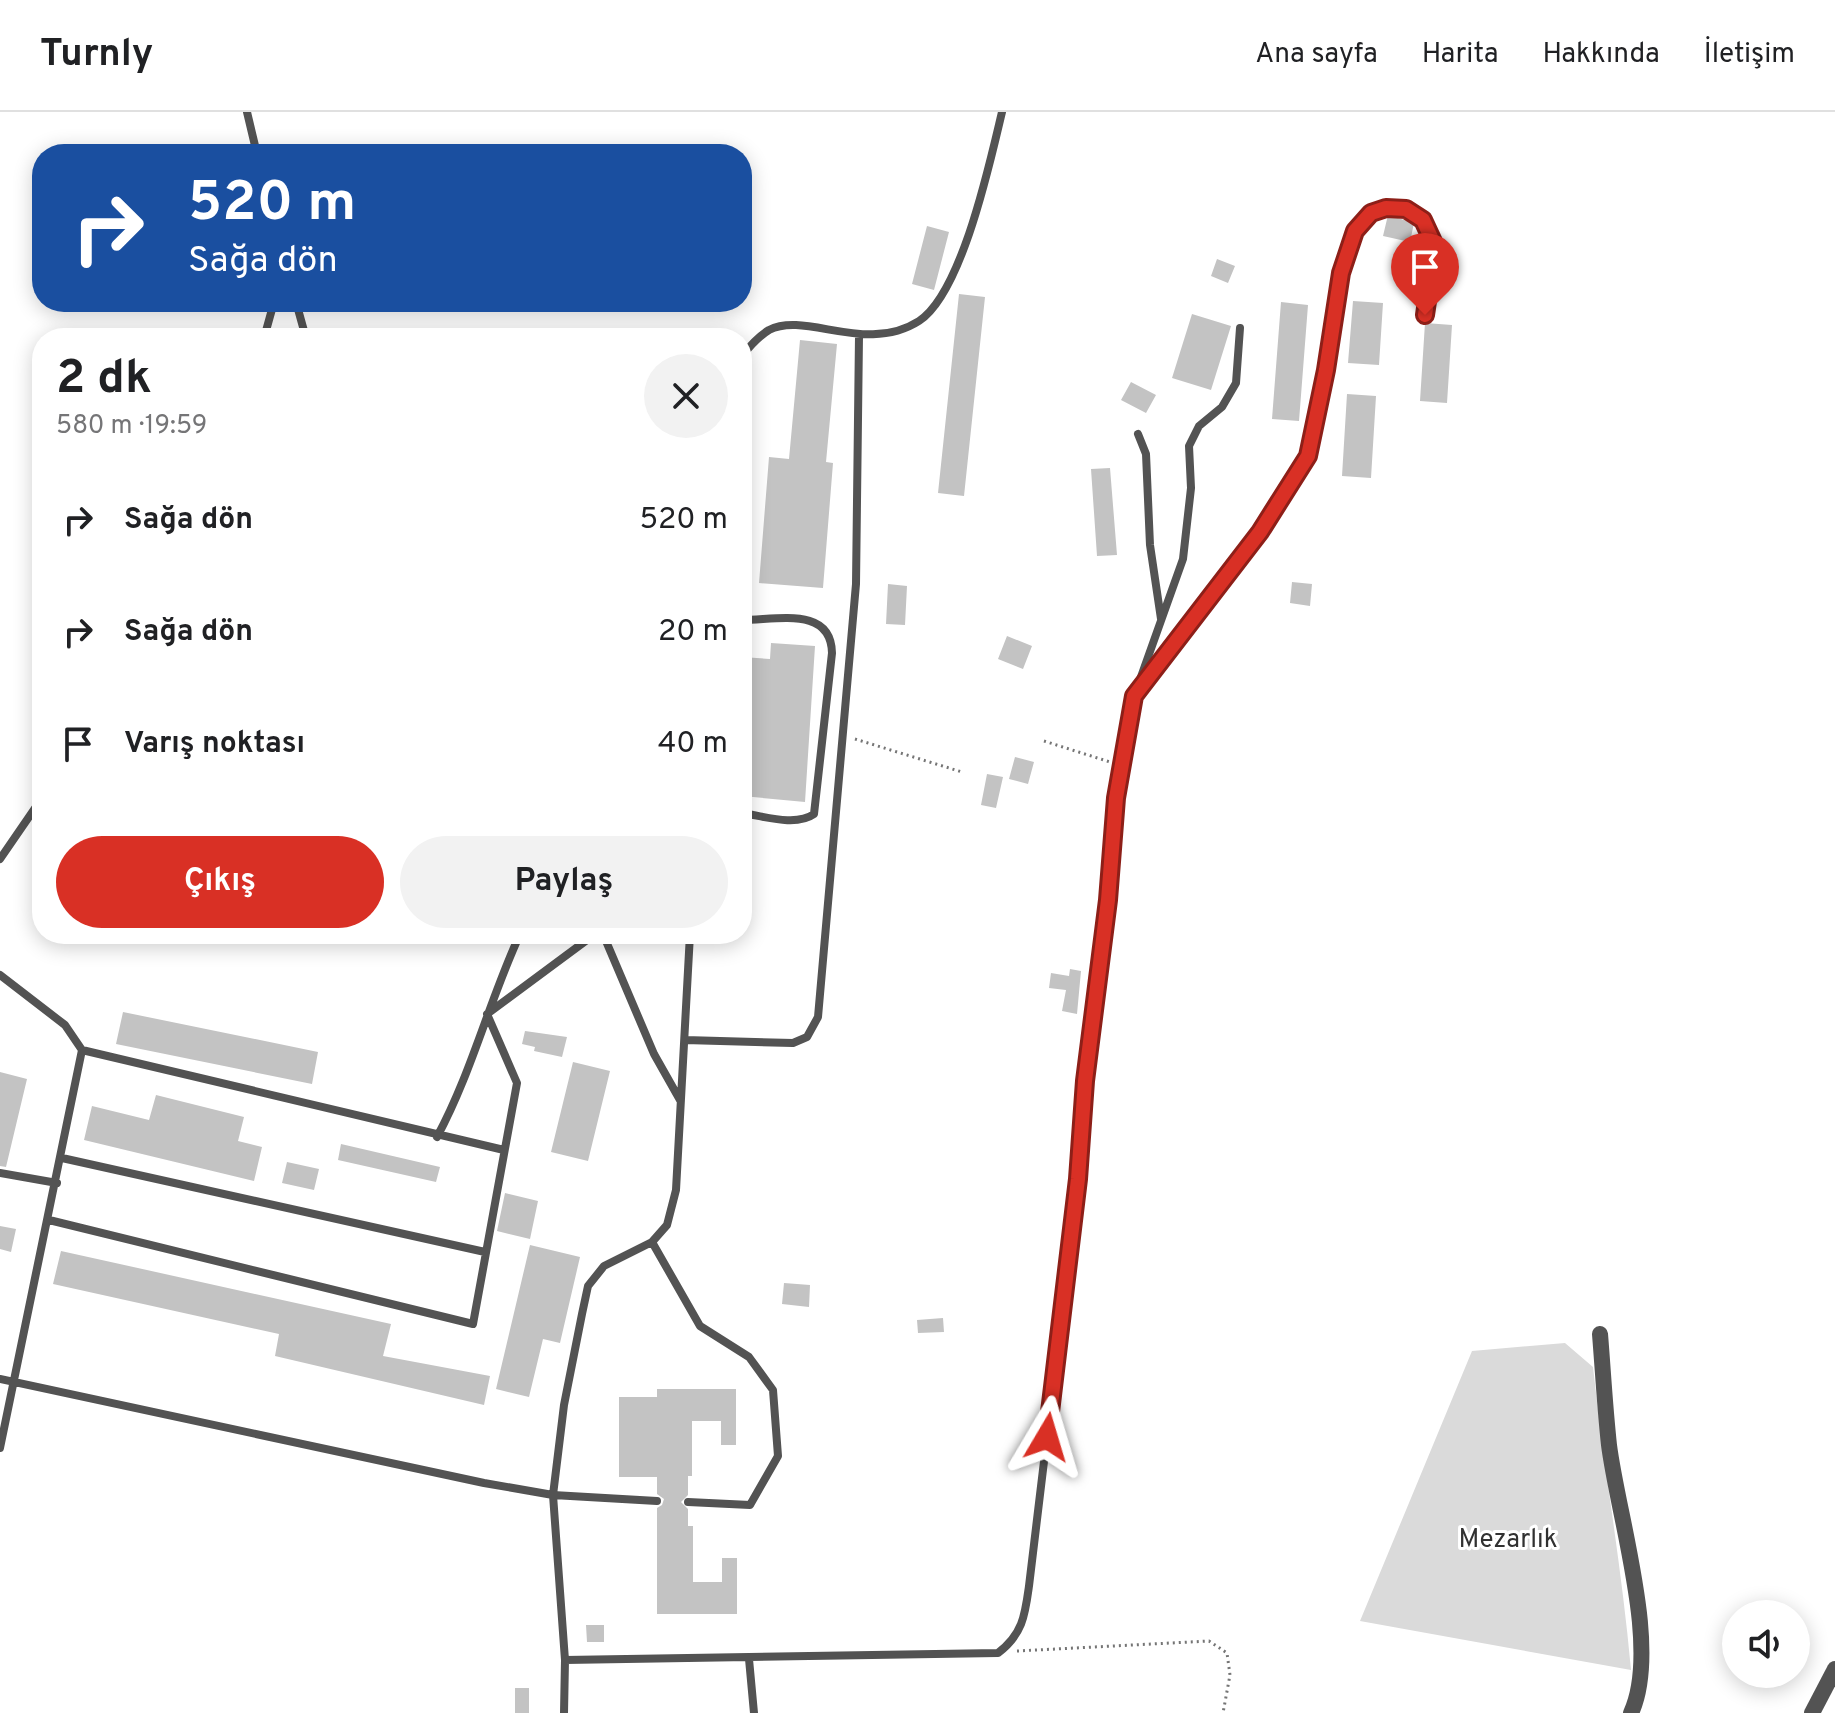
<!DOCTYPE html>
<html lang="tr">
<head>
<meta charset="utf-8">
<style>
	body { margin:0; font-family:Overpass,sans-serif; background:#f2f2f2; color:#202124; height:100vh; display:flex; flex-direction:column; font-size:30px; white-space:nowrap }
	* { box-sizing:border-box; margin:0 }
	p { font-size:26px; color:#757577 }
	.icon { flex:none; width:44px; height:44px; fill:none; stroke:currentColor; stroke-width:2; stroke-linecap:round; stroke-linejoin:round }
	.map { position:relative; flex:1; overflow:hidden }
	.panel { position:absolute; left:32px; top:216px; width:720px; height:616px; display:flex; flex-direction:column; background:#fff; border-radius:32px; box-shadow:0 4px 20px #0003 }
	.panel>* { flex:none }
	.banner { position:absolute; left:32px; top:32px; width:720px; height:168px; border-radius:32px; box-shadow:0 4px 20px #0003; background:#1a4fa0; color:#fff; overflow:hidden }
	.controls { position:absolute; left:1722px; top:1488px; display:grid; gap:16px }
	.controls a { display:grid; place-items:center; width:88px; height:88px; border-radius:50%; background:#fff; box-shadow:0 4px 20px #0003; font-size:40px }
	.pin { position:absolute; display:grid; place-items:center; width:68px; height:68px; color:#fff; margin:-82px -34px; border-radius:50% 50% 50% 0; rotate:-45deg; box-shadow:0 0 8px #0007 }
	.pin .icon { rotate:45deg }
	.me { position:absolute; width:88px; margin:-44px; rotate:7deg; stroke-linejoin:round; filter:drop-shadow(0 0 6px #0008) }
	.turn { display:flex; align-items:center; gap:28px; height:168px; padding:0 24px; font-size:36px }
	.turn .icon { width:104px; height:104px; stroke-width:2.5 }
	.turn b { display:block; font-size:56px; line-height:68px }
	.round { display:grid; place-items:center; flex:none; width:84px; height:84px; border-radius:42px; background:#f2f2f2 }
	.headline { display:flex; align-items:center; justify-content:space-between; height:136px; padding:0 24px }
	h1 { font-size:48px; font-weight:700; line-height:60px }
	.action { display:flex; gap:16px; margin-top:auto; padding:16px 24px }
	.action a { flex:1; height:92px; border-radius:48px; background:#d93025; color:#fff; font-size:32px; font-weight:700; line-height:92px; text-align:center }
	.action a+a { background:#f2f2f2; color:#202124 }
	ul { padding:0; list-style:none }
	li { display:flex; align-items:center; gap:24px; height:112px; padding:0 24px }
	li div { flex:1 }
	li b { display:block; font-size:30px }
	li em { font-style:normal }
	header { display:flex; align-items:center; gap:48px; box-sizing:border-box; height:112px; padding:0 40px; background:#fff; border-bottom:2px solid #e0e0e0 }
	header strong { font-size:38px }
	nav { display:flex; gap:44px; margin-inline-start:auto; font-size:28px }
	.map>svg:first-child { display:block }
</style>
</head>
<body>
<header>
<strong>Turnly</strong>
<nav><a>Ana sayfa</a><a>Harita</a><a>Hakkında</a><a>İletişim</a></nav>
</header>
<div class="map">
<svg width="1835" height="1601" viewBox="0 0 1835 1601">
	<rect width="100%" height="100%" fill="#fff"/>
	<path fill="#dadada" d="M1565,1231L1593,1255C1604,1357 1622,1457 1631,1558L1360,1509L1472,1239Z"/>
	<path fill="#c3c3c3" d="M1388,103L1414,111L1410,130L1383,124Z
		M927,114L949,120L934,178L912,172Z
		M1217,147L1235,154L1228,171L1211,164Z
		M959,182L985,185L964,384L938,381Z
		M1353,189L1383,191L1379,253L1348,251Z
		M1281,190L1308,193L1299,309L1272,307Z
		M1192,202L1231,214L1211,278L1172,266Z
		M1425,211L1452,213L1447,291L1420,289Z
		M800,228L837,232L826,350L833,351L823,476L759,471L769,345L789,347Z
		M1131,270L1156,283L1146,301L1121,288Z
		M1347,282L1376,284L1371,366L1342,364Z
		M1110,356L1117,443L1097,444L1091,357Z
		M1292,470L1312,472L1310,494L1290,491Z
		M888,472L907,474L905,513L886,512Z
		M1007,524L1032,534L1023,557L998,547Z
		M771,531L815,534L805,690L742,684V545L770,547Z
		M1015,645L1034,650L1028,672L1009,667Z
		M987,662L1003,665L996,696L981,693Z
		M1070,857L1081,859L1077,902L1062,899L1066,878L1049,876L1051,861L1069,864Z
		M123,900L318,940L312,972L116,932Z
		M525,919L567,925L562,945L534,939L535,935L522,932Z
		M573,950L610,959L588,1049L551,1040Z
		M0,960L27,967L6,1055L0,1054Z
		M156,983L244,1005L238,1029L262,1035L254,1069L84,1028L92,994L149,1008Z
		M341,1032L440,1055L436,1070L338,1048Z
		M287,1050L319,1057L314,1078L282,1071Z
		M505,1081L538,1089L530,1127L497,1119Z
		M0,1114L16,1117L11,1140L0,1137Z
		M530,1133L580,1145L560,1231L543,1227L529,1285L496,1277Z
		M61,1139L391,1212L383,1244L490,1264L484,1293L275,1244L279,1222L53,1172Z
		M784,1171L810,1173L809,1195L782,1192Z
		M943,1206L944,1220L918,1221L917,1208Z
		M657,1277H736V1333H721V1309H692V1364H688V1383L681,1390L688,1397V1414H693V1470H722V1446H737V1502H657V1396L662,1393L664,1387L657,1382V1365H619V1285H657Z
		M586,1513H604V1530H587Z
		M515,1576H529V1601H515Z"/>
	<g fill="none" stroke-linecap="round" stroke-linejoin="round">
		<path stroke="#757575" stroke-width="3" stroke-dasharray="2 4" stroke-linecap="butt" d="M855,627L962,660
			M1044,629L1110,650
			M1017,1539L1209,1529L1227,1541L1230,1563L1223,1601"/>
		<path stroke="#535353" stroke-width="8" d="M247,0L257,42
			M296,190L306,226
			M264,226L274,190
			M742,244C749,235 759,224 769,218C806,199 866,243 919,209C962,181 990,50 1002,0
			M1138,322L1146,342L1150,433L1161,507
			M742,508C778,508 831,494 832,541L814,702C796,715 763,704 742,701
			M1137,576L1183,447L1191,376L1189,334L1199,314L1222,295L1236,271L1240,216
			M0,747L42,686
			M603,822L654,942L680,988
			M0,863L65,913L82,938L0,1336
			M685,928L793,931L807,925L818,905L856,472L859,224
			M82,938L504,1038
			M437,1025C472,960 489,889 520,822
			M62,1046L485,1140
			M0,1061L57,1071
			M49,1108L473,1212L517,971L487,902L595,822
			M652,1130L700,1214L749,1245L773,1278L778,1344L750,1393L688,1390
			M0,1267L484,1371L553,1383L657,1389
			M749,1547L754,1601
			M565,1548L998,1541C1023,1522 1025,1503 1029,1474L1078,1067L1085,969L1108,788L1116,686L1134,584L1260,420L1308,344L1326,258L1341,161L1355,119L1371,101L1386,96L1406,97L1423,108L1435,134L1425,203
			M564,1601L565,1548L553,1383L564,1293L582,1202L588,1174L604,1154L652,1130L667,1113L676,1078L690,822"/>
		<path stroke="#535353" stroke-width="16" d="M1600,1222C1603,1259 1605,1296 1609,1333C1618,1405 1661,1536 1631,1601"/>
		<path stroke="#535353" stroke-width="16" d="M1812,1601L1835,1557"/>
	</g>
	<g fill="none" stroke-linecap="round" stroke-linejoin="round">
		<g stroke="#8d1f18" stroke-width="20">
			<path id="route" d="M1047,1325L1078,1067L1085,969L1108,788L1116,686L1134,584L1260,420L1308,344L1326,258L1341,161L1355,119L1371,101L1386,96L1406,97L1423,108L1435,134L1425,203"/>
		</g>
		<use href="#route" stroke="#d93025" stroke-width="14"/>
	</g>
	<g text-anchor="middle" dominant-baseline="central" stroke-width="6" stroke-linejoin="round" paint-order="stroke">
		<g font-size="26" fill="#313131" stroke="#fff">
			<text x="1508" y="1428">Mezarlık</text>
		</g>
	</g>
</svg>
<div class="controls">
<a><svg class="icon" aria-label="sound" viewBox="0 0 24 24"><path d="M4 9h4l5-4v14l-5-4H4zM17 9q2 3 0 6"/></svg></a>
</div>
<div class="pin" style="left:1425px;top:203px;background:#d93025"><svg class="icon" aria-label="arrive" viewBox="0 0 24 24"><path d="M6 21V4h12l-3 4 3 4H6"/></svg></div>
<svg class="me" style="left:1047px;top:1325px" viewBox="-20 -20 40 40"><path d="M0-17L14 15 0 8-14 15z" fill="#d93025" stroke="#fff" stroke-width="4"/></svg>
<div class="banner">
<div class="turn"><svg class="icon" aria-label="right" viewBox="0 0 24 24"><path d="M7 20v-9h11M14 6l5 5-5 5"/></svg><div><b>520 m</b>Sağa dön</div></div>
</div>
<section class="panel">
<div class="headline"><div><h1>2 dk</h1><p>580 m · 19:59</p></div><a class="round"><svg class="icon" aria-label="close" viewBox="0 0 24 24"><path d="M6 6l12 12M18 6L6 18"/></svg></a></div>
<ul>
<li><svg class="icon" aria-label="right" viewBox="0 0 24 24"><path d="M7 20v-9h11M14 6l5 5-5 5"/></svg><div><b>Sağa dön</b></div><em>520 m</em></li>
<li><svg class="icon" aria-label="right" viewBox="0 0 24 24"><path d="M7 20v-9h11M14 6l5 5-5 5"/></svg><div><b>Sağa dön</b></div><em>20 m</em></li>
<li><svg class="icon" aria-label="arrive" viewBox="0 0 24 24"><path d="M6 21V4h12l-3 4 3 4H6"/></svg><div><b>Varış noktası</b></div><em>40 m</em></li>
</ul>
<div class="action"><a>Çıkış</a><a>Paylaş</a></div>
</section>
</div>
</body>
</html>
